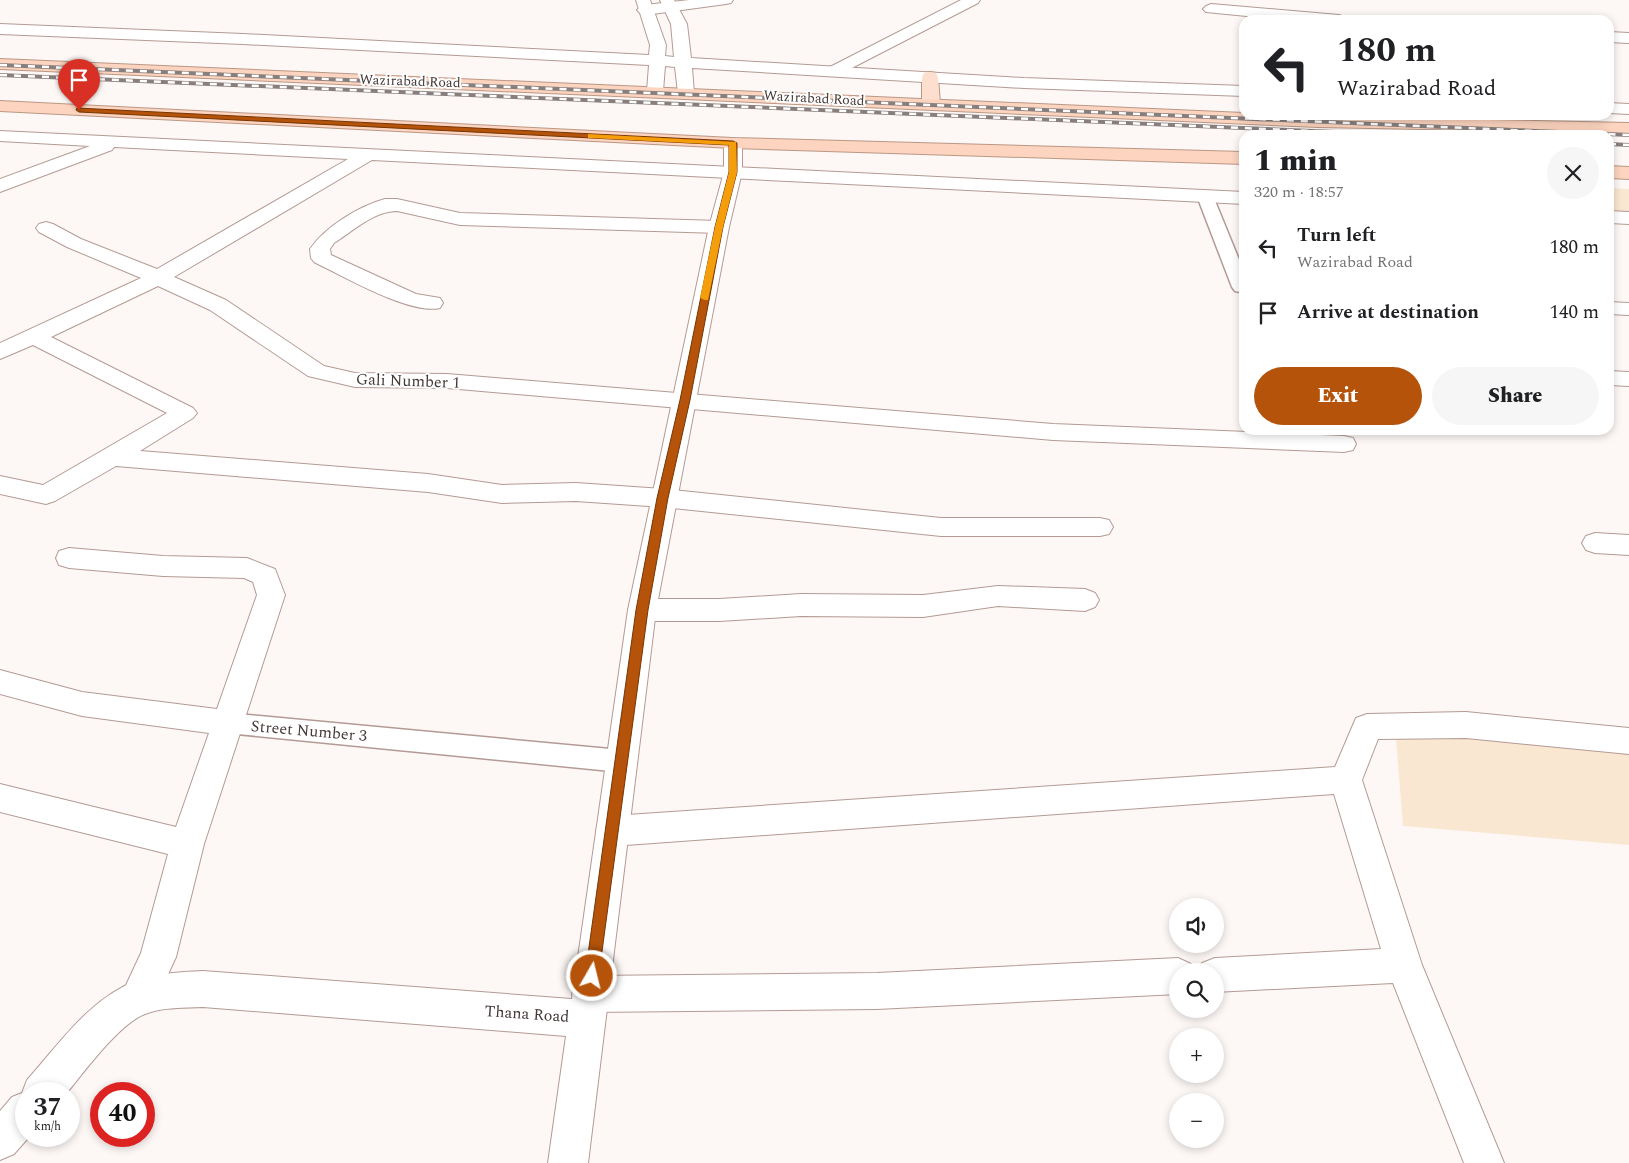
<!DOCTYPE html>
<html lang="en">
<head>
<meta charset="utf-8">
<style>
	body { margin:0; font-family:Spectral,serif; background:#f6f6f6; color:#202124; height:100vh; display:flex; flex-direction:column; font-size:19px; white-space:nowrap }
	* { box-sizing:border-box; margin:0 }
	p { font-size:16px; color:#757577 }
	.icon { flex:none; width:28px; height:28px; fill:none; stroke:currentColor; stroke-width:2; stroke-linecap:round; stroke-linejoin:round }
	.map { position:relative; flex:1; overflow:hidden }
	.side { position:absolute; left:1239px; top:130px; width:375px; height:305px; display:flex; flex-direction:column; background:#fff; border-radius:15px; box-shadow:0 2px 8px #0003 }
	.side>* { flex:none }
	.top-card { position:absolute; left:1239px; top:15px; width:375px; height:105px; border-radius:15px; box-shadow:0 2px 8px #0003; background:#fff; color:#202124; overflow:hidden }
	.controls { position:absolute; left:1169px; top:898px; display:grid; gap:10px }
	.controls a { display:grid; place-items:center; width:55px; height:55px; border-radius:50%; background:#fff; box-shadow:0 2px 8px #0003; font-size:25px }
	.speed { position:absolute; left:15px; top:1082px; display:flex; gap:10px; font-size:25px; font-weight:700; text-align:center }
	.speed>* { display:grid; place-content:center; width:65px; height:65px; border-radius:50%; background:#fff; box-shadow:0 2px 8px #0003; line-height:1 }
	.speed small { font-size:12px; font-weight:400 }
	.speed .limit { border:8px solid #d22; background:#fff; color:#111 }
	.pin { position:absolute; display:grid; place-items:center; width:42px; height:42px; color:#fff; margin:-51px -21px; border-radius:50% 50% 50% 0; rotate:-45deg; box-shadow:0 0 5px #0007 }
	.pin .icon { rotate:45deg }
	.me { position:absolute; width:55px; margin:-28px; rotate:8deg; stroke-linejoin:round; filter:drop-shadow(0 0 4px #0008) }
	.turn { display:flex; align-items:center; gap:18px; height:105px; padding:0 15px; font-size:22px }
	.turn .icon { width:65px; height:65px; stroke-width:2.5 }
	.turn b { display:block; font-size:35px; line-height:42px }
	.round { display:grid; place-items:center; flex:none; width:52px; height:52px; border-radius:26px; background:#f6f6f6 }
	.headline { display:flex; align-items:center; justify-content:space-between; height:85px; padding:0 15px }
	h1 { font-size:30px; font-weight:800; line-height:38px }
	.button { display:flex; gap:10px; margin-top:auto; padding:10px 15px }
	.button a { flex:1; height:58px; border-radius:30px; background:#b45309; color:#fff; font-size:20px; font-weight:800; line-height:58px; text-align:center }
	.button a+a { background:#f6f6f6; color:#202124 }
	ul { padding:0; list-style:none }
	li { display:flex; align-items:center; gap:15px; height:65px; padding:0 15px }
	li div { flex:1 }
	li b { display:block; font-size:19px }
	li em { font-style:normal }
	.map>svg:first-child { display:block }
</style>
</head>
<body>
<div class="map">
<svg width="1629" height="1163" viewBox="0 0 1629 1163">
	<rect width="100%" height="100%" fill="#fdf8f6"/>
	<path fill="#fae7d2" d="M1609,188L1629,189V224L1609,223Z
		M1394,714L1629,734V845L1403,826Z"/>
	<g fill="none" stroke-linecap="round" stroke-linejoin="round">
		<g stroke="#b49a94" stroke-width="3">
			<path id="service" d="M1205,191L1211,193L1213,196L1244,272V293L1235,291L1232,287L1197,196L1199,193Z
				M227,713L621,750L630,753L634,761L630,769L621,772L227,733L218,730L215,723L218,716Z"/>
		</g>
		<g stroke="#b49a94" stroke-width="2">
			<path id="minor" d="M689,0H733L731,3L726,4L645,15L640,13L637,10L640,7L645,5Z
				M961,0H980L978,3L840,74H828L826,71L828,68Z
				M1211,4L1339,15L1344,17L1347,20H1286L1206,12L1203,9L1206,6Z
				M1609,32L1629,33V43L1609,42Z
				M0,131L1244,192V204L372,160L174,277L226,300L324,366L355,373L447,374L1053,424L1344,436L1353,438L1356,444L1353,450L1344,452L1053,440L447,388L355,387L308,376L210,310L158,286L51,337L193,408L197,413L193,418L140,451L428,474L502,485L576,483L663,489L941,518H1100L1109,520L1113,527L1109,534L1100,536H941L663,507L576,501L502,503L428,492L116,466L55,501L46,504L0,494V476L43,485L167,413L33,345L0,359V343L141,278L67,247L39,232L36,228L39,224L46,222L53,224L81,239L157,269L348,159L114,147L112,150L0,192V179L90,146L0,141Z
				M385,199H397L460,213L719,221L726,223L729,227L726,231L719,233L460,225L397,211C374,211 353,231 334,243L330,249L331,255L416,294L440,298L443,303L440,308C410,315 343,276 314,262L311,258L310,249C325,227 359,206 385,199Z
				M1609,211L1629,212V224L1609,223Z
				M1609,302L1629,303V315L1609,314Z
				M1609,371L1629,372V386L1609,385Z
				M1595,533L1629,535V555L1595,553L1586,550L1582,543L1586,536Z
				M69,548L163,556L247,558L275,569L285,595L204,844L176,957L151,1011L138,1016L125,1011L120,998L141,953L168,854L0,812V784L176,827L209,733L82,716L0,694V670L82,692L217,709L257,595L253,582L244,578L163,576L69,568L59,565L56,558L59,551Z
				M998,586L1085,589L1095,593L1099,600L1095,607L1085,611L998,606L923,617L801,616L719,621H642L632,618L628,610L632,602L642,599H719L801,594L923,595Z
				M1466,712L1629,728V754L1466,738L1378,739L1362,780L1422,965L1504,1163H1464L1393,983L1215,992V971H1199L1202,963L1215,958L1381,949L1334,794L612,846L600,841L596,831L600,821L612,816L1335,767L1356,718L1367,714Z
				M1178,958L1191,964L1194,971H1178V994L877,1009L590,1012L577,1007L572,994L577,981L590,976L877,973Z"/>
		</g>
		<g stroke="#b49a94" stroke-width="2">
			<path id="tertiary" d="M636,0H650L666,45L665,56L674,57L671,24L660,0H674L687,24L691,58L1024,78L1244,86V96L1024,88L692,68L694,93L692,97H680L678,93L675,67L665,66L663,91L661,95H649L647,91L649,65L243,44L0,34V24L243,34L649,55L650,45Z
				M1609,103L1629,104V114L1609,113Z
				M733,138L739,139L742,143V172L729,227L656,610L588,1163H548L566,1036L203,1007C184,1008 163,1007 145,1014C119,1024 84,1072 66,1094H26V1136H30L14,1154L0,1160V1111L12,1097L22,1093L27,1080C60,1043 90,998 138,980C159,973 181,972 203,971L572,999L628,610L709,227L724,172V143L727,139Z"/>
		</g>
		<g stroke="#bb9785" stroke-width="2">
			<path id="primary" d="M930,72L936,73L938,77L940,104L937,108L931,109L925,108L922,104V77L924,73Z"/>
		</g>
		<g stroke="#bb9785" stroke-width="2">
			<path id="trunk" d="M0,59L1244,113V115L1629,123V133L1318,127L0,69Z
				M0,101L733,138L1244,152V164L733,148L0,111Z
				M1609,166L1629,167V179L1609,178Z"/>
		</g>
		<use href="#service" fill="#fff" fill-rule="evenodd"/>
		<use href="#minor" fill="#fff" fill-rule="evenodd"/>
		<use href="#tertiary" fill="#fff" fill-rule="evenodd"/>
		<use href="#primary" fill="#fddfcf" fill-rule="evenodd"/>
		<use href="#trunk" fill="#fcd4bf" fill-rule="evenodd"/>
		<g stroke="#887f7d" stroke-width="4">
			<path id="rail" d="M0,65L1629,135
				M0,75L1406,135
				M1609,144L1629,145"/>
		</g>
		<use href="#rail" stroke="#fff" stroke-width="2.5" stroke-dasharray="7" stroke-linecap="butt"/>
	</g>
	<path fill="#b45309" stroke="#753606" d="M77,108L733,141L737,143V172L723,227L690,400L668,498L648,610L598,981L592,983L587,981L585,976L636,610L657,498L680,400L715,227L729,172V145L79,112L76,110Z"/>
	<path fill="#f59e0b" d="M588,134L736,142L737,172L723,227L708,300H705L700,298L715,227L729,172V145L591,138H588Z"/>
	<g text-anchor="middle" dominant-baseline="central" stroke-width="4" stroke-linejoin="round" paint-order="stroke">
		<g font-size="14" fill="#443937" stroke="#fff">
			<text transform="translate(410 81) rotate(2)">Wazirabad Road</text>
			<text transform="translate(814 98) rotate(3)">Wazirabad Road</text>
		</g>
		<g font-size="16" fill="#443937" stroke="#fff">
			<text transform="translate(408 381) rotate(2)">Gali Number 1</text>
			<text transform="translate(309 731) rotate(5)">Street Number 3</text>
			<text transform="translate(527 1014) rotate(4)">Thana Road</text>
		</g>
	</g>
</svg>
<div class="controls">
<a><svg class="icon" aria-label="sound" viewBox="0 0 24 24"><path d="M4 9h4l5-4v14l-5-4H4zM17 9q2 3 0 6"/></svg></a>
<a><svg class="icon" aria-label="search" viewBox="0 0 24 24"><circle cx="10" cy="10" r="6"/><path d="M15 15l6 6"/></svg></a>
<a>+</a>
<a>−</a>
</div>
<div class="speed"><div>37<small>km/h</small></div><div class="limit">40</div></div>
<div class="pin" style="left:79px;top:110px;background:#d93025"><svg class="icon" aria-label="arrive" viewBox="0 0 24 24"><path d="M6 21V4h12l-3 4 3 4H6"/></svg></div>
<svg class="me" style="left:592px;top:976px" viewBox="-20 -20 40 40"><circle r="17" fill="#b45309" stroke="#fff" stroke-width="3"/><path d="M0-11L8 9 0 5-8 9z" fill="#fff"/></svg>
<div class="top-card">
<div class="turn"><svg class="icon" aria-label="left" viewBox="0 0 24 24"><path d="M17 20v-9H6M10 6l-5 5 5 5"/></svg><div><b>180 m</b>Wazirabad Road</div></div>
</div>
<section class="side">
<div class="headline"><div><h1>1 min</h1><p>320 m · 18:57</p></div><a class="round"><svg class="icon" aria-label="close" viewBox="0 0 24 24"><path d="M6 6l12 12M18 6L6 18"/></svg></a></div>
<ul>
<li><svg class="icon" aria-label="left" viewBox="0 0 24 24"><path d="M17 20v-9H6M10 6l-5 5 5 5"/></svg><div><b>Turn left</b><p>Wazirabad Road</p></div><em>180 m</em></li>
<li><svg class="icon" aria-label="arrive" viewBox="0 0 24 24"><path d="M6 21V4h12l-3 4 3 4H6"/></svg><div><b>Arrive at destination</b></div><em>140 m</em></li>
</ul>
<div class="button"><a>Exit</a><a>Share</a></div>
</section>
</div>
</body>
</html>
